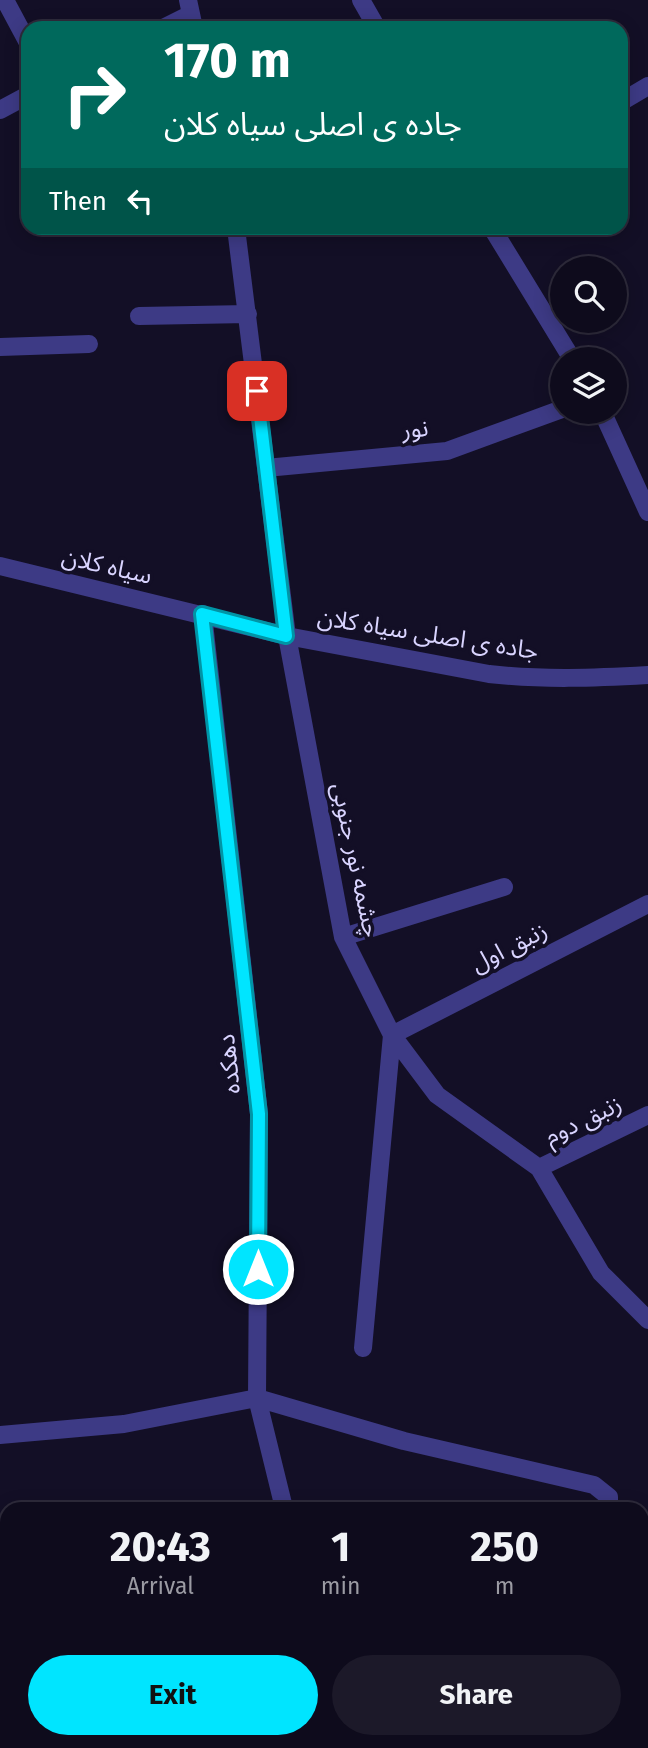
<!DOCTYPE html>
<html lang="en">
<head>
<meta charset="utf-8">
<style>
	body { margin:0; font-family:"Fira Sans","Noto Sans Arabic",sans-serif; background:#1c1929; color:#f1f3f6; height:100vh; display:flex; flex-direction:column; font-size:26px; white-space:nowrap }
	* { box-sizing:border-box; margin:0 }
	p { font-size:23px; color:#9b9ba3 }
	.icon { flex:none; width:38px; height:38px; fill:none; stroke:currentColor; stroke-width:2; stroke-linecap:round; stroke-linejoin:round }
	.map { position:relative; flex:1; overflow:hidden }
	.sheet { position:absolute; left:0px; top:1502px; width:649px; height:247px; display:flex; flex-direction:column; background:#0e0b1c; border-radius:21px 21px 0 0; box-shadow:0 4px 18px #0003,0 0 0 2px #2e2b3b }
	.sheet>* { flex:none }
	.top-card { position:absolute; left:21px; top:21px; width:607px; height:214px; border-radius:21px; box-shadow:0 4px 18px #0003,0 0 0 2px #2e2b3b; background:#00695c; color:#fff; overflow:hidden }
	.fabs { position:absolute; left:550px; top:256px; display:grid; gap:14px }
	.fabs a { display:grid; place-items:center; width:77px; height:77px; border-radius:50%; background:#0e0b1c; box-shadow:0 4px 18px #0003,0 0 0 2px #2e2b3b; font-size:35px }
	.pin { position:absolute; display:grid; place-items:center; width:60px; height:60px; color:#fff; margin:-30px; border-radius:14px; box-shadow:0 4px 10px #0006 }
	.me { position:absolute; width:77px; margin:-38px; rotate:0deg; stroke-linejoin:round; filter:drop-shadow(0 0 5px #0008) }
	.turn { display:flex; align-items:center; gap:24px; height:147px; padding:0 28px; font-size:32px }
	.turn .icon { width:91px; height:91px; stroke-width:2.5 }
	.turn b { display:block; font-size:49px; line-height:60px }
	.then { display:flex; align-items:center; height:66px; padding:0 28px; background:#0003; gap:14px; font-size:26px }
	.eta { display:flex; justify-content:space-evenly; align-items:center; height:119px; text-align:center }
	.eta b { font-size:42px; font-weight:700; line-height:49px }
	.button { display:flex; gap:14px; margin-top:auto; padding:14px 28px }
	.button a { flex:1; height:80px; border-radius:42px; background:#00e5ff; color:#111; font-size:28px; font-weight:700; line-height:80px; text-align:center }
	.button a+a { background:#1c1929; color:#f1f3f6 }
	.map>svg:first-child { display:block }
</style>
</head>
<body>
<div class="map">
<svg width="648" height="1748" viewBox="0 0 648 1748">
	<rect width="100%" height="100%" fill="#130f26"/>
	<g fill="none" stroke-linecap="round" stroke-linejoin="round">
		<path stroke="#3d3a85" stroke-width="18" d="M5,0L28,43
			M188,0L194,28
			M361,0L377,28
			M163,28L191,14
			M621,102L648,86
			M0,110L28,95
			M236,228L287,636L343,937L392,1035L437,1095L539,1168L601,1273L648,1320
			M492,228L572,359
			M139,316L248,314
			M0,347L89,344
			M602,411L648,512
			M266,468L447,451L562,409
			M0,566L287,636L489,674C542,680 595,678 648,675
			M203,614L259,1114L257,1398L284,1508
			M343,937L504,887
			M539,1168L648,1115
			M363,1348L392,1035L648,904
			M0,1435L124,1424L257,1398L404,1441L594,1485L609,1497V1508
			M0,1724L7,1725
			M33,1741L41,1748
			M583,1741L585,1748
			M190,1748L193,1741
			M247,1748L250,1741
			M385,1748L387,1741
			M521,1748L523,1741"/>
	</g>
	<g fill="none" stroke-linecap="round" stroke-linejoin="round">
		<g stroke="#0095a6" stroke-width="18">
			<path id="route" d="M257,391L286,636L202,614L259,1114L258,1269"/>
		</g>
		<use href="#route" stroke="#00e5ff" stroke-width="12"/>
	</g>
	<g text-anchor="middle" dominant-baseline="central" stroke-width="7" stroke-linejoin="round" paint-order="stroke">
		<g font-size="24" fill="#d9d4ff" stroke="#130f26">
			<text transform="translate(415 429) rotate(-5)">نور</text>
			<text transform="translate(107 566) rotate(13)">سیاه کلان</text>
			<text transform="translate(428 634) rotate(9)">جاده ی اصلی سیاه کلان</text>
			<text transform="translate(356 860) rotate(78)">چشمه نور جنوبی</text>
			<text transform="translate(509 947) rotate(-27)">زنبق اول</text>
			<text transform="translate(229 1064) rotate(-96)">دهکده</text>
			<text transform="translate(583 1120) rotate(-26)">زنبق دوم</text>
		</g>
	</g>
</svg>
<div class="fabs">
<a><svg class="icon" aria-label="search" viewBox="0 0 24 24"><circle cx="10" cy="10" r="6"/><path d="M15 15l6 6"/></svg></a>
<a><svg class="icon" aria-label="layers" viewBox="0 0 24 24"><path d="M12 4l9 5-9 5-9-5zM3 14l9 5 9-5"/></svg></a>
</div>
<div class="pin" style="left:257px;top:391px;background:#d93025"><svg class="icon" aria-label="arrive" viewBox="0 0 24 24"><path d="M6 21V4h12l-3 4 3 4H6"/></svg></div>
<svg class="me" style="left:258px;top:1269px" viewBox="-20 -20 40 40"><circle r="17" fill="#00e5ff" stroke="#fff" stroke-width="3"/><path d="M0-11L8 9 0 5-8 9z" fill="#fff"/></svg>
<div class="top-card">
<div class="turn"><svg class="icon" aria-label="right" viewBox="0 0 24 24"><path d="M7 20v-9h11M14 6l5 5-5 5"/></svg><div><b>170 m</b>جاده ی اصلی سیاه کلان</div></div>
<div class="then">Then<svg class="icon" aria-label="left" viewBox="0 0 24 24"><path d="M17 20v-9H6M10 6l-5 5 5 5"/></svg></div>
</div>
<section class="sheet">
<div class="eta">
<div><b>20:43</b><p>Arrival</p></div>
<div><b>1</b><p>min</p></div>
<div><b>250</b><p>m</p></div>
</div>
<div class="button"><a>Exit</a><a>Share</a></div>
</section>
</div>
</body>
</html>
